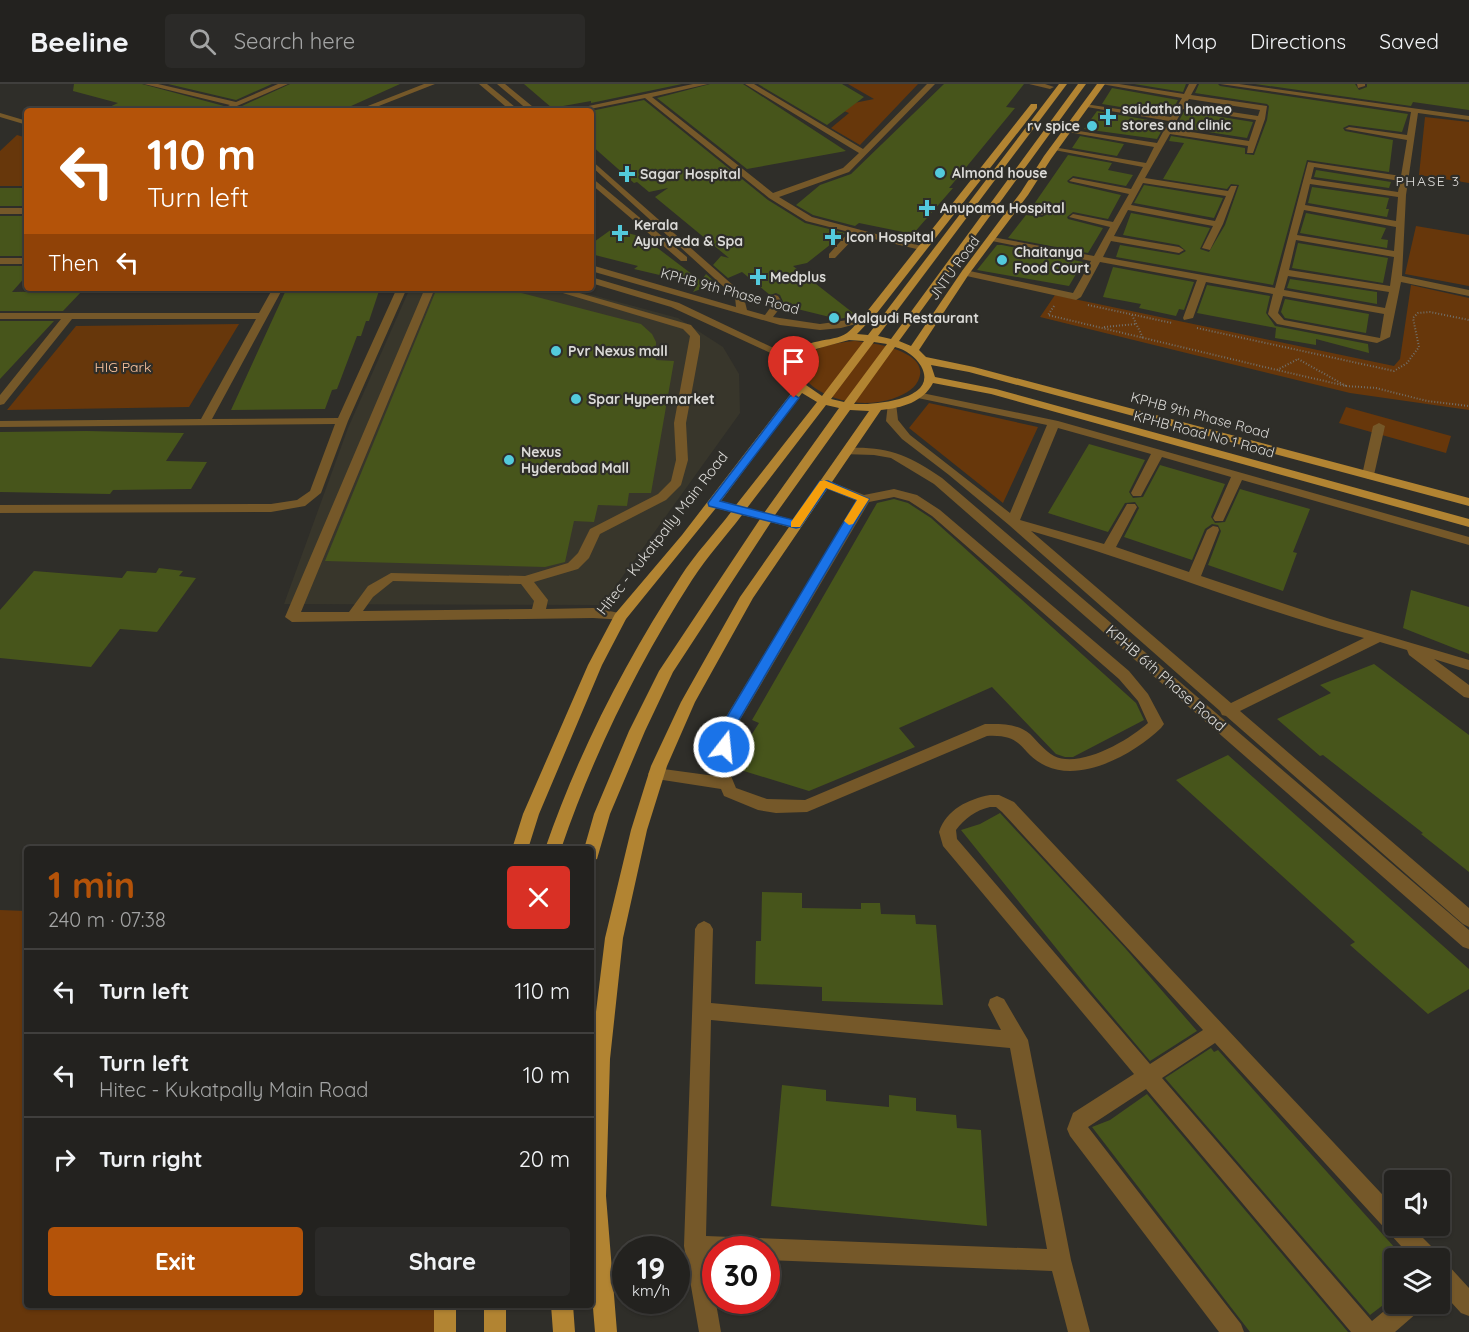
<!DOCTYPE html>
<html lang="en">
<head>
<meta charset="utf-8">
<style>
	body { margin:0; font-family:Quicksand,sans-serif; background:#2b2a28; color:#f1f3f6; height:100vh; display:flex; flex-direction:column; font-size:22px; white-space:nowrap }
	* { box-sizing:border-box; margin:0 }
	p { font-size:20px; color:#a3a4a4 }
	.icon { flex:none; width:33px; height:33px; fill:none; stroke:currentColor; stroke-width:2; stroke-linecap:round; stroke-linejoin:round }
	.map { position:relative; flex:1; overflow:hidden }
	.panel { position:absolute; left:24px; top:762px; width:570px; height:462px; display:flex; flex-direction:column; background:#23221f; border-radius:6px; box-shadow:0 2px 4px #0004,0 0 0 2px #403f3d }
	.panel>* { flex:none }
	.top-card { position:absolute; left:24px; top:24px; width:570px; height:183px; border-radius:6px; box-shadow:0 2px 4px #0004,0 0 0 2px #403f3d; background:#b45309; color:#fff; overflow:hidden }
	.fabs { position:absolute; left:1384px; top:1086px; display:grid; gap:12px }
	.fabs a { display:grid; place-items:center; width:66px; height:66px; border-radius:6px; background:#23221f; box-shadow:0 2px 4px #0004,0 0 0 2px #403f3d; font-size:30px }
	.speed { position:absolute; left:612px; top:1152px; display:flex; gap:12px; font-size:30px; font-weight:700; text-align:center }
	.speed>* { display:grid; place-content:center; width:78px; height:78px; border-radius:50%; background:#23221f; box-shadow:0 2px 4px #0004,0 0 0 2px #403f3d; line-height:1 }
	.speed small { font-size:15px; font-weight:400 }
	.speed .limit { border:9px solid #d22; background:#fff; color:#111 }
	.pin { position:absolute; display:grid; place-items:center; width:51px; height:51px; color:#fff; margin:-62px -26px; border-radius:50% 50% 50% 0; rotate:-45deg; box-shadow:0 0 6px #0007 }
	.pin .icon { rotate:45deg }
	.me { position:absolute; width:66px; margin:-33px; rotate:16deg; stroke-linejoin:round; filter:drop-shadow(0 0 4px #0008) }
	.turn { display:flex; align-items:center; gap:21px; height:126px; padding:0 24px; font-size:27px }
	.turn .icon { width:78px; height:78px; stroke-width:2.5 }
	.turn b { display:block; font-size:42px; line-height:51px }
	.then { display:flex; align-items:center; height:57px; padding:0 24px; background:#0003; gap:12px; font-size:22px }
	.round { display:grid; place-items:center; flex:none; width:63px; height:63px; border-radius:6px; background:#2b2a28 }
	.head { display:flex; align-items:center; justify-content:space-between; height:102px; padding:0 24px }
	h1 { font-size:36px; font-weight:700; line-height:45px; color:#b45309 }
	.button { display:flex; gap:12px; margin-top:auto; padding:12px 24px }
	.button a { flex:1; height:69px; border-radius:6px; background:#b45309; color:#fff; font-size:24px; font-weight:700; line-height:69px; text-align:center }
	.button a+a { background:#2b2a28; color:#f1f3f6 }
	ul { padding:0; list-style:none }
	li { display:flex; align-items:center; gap:18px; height:84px; padding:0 24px; border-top:2px solid #403f3d }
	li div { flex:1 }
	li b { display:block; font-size:22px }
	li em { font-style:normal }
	header { display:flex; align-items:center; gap:36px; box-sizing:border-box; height:84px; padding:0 30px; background:#23221f; border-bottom:2px solid #403f3d }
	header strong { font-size:28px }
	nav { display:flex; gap:33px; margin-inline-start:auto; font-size:21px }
	.search { width:420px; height:54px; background:#2b2a28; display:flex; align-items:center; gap:15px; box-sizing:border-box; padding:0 21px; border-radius:6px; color:#a3a4a4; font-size:22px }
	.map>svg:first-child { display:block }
</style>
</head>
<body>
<header>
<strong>Beeline</strong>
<div class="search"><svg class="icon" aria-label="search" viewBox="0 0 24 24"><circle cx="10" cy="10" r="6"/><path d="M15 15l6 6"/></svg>Search here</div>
<nav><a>Map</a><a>Directions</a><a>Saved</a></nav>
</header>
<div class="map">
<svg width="1469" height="1248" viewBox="0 0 1469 1248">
	<rect width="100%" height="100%" fill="#2f2e29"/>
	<path fill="#38362b" d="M410,204H566L678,234L723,263L739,290L740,329L602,521L284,520L348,344Z"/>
	<path fill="#67370b" d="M848,0H918L860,61L831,44L849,29L834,23L874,15Z
		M1425,33L1469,38V99L1419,91Z
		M17,51L27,54V102H0V67Z
		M1416,142L1469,151V202L1405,190Z
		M1411,201L1469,214V326L1350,309L1040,233L1055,211L1394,282L1400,275Z
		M239,240L189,323L7,326L76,242Z
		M854,257C871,258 933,267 918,297C913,307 902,311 892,315C824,336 748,267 854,257Z
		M929,319L1038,343L1003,419L909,344Z
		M1346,323L1451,352L1446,369L1339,339Z
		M0,826L27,827V1221H440L439,1248H0Z"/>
	<path fill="#47551b" d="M74,0H142L224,22L229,27H101L118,19L73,7Z
		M168,0H272L236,16Z
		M290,0H400L340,27H231Z
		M524,0H682L591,19V17L552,24Z
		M710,0H743L846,67L747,85L657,14Z
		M758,0H842L864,13L827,41Z
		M944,0H1024L1006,23L1015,24L949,104H953L913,150L859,139L855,142L813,131L796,121L820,101L851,90Z
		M1134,0H1186L1183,8Z
		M1199,0H1218L1220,2L1408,30L1402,48L1349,41L1343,44L1345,47L1393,56L1389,88L1307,76L1273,201L1116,173L1120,161L1179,171L1186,167L1179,161L1123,151L1131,129L1210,144L1200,165L1209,168L1225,141L1239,101L1231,100L1227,105L1163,95L1184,59L1169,57L1171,52L1245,64V70L1254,71L1267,36L1269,22L1267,20L1195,9Z
		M1255,0H1355L1359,6L1367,3V0H1469V26L1413,18L1411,22Z
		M1112,4L1178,16L1170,31L1102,20Z
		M644,16L768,116L805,139L845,149L807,179L793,182L857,232L838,235L785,222L780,211L776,209L770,211L742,188L728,194L713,181L721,172L729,174L655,113L668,104L649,108L637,98L634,99L591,61V27Z
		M1097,27L1166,39L1157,55L1084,45Z
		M1184,27L1253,38L1247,54L1176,43Z
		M1080,52L1124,60L1117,72L1072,64Z
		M1068,71L1112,79L1108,86L1133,91L1126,102L1073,92L1067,97L1069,99L1121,111L1108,135L1073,128L1067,133L1068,135L1103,144L1088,169L1008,154L1026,131L1042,133L1047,130L1046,126L1032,123Z
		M1316,86L1391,98L1389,104L1314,93Z
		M1144,101L1223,114L1214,134L1134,119Z
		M1312,103L1389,114L1386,125H1389L1387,133L1308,119Z
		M0,104H27V122H0Z
		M1306,129L1386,144L1381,155L1388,156L1387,164L1300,149Z
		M0,132H27V172H0Z
		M612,145L643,153L701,197L706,190L716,199L693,208L698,200L634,185L638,182L591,170V160Z
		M1298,159L1388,174L1383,199L1292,184Z
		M997,161H1002L1083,178L1069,202L977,186Z
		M0,182H27V191L12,208L82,207L63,227H0Z
		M1113,183L1194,198L1184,226L1179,225L1176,232L1139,224L1141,220L1103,213Z
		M1290,195L1377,208V220L1287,204Z
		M1207,201L1270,212L1266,229L1275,242L1368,260L1369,269L1316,255V261L1275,254L1276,244L1197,229Z
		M293,204H380L369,237H366L361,252H357L337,305L332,306L325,325L231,326L286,206H292Z
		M437,204H502L641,240L652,250L656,258V276L674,277L651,409H629L627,422L598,421L594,438L574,437L565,478L545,483L325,477Z
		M1285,215L1369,230L1366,249L1285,234L1281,228Z
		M0,237H54L0,295Z
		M86,347L184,349L166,377L207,378L191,405L113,406L110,410L0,408V348Z
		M1089,360L1145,376L1129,408L1133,414L1143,413L1160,381L1225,400L1211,433L1215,439L1225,438L1240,405L1310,425L1293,468L1297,469L1283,507L1208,481L1221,447L1218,441L1212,440L1205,445L1192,476L1124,453L1139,424L1135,418L1125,419L1108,448L1048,429Z
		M894,415L908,419L931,434L960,460L1136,619L1144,636L1073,673H1065L1056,670L992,603L899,644L915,663L809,707L731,683L759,639L752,636L877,419Z
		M159,484L183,487L179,492L196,494L157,548L120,545L91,583L0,574V526L34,487L122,494L127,487L156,489Z
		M1411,506L1469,523V570L1403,544Z
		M1374,580L1469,651V788L1421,750L1423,749L1323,671L1320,672L1277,635L1331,609L1320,601Z
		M1228,671L1469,885V905L1428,930L1350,861L1355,858L1176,696Z
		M1000,729L1125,864L1197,947L1150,977L1089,905L961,746L980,740Z
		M762,808L802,809V824L861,825V819H880L881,830L915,831L916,840L936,841L943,921L822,917V903L755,900L756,857H761Z
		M1211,964L1214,968L1218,966L1395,1164V1212L1370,1231L1165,994Z
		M782,1001L826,1006V1017L889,1023V1011L916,1014V1027L956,1031L957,1044L981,1046L987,1142L771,1122Z
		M1147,1010L1348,1248H1250L1092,1043L1110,1036Z"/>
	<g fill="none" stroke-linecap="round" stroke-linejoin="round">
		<path stroke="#71706b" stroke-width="2" stroke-dasharray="1 2" stroke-linecap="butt" d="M1088,221L1172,239
			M1054,222L1048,231L1277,286
			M1132,231L1143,254
			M1104,243L1136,240
			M1197,244L1394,287L1407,279L1419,263L1413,234L1418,229L1430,228L1469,236
			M1298,275L1346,302L1277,286Z
			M1346,302L1376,304L1427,317L1469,322"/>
		<path fill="#755829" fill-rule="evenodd" d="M144,0H158L236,18L278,0H288L230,25L226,23L230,21Z
			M424,0H435L366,27H355Z
			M479,0H487L520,27H511Z
			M497,0H505L538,27H529Z
			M693,0H708L652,13L773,109L843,84L859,69L745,0H754L863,65L927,0H935L849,88L779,113L812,133L925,163V167L857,151L835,174H829V170L849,148L806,137L769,114L645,14L580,27H565Z
			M1029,0H1045L1054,3L1050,5Z
			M1101,0H1119L1184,10L1189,0H1197L1191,11L1267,22L1265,35L1253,69H1247L1248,62L1170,50L1145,94L1228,107L1231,102H1237L1223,140L1210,166L1202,164L1213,142L1128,126L1114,152L1179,163L1184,166L1179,169L1111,157L1103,173L1275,204L1308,78L1401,92L1407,56L1345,45L1349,43L1407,51L1411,28L1220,0H1239L1469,32V36L1418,29L1406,111L1402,192L1469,206V212L1401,198L1390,253L1377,259L1277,240L1268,230L1273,210L1206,198L1193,234L1184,236L1183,234L1197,196L1100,178L1081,213L1076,216L962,191V187L965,186L1073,209L1091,177L987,156L992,153L1094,172L1110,143L1069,133L1073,130L1113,138L1129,110L1069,97L1073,94L1131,105L1143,83L1049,65L1053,63L1146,79L1154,63L1062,47L1066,45L1157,59L1169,37L1081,22L1085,20L1171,33L1182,14ZM1189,15L1260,26L1258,32L1185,21ZM1183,25L1256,36L1249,57L1172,45ZM1314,83L1400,97L1398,108L1311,95ZM1143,99L1226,112L1215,137L1131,121ZM1310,100L1398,113L1396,137L1305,121ZM1304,126L1396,143L1394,167L1297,151ZM1296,156L1394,173L1390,202L1289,186ZM1288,192L1389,208L1385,224L1284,206ZM1283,212L1384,230L1380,254L1284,236L1278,229Z
			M1357,0H1365V2L1358,4Z
			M0,29L27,37V41L0,33Z
			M591,76L743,210L747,226L765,231L773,220L770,214L775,211L778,212L783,220L773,233L820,240L862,234L867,237L841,244L820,246L780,241L591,187V181L736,223L735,213L591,82Z
			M591,93L687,173V177H681L591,100Z
			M1014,121L1046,128L1042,131L1011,126V122Z
			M0,124H27V130H0Z
			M0,174H27V180H0Z
			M591,193L679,219L801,277L800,279H792L671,223L591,199Z
			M273,204H283L212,335L338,334L397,204H407L348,337L321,409L305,422L271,428L0,429V421L271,420L297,416L310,407L335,340L0,343V337L201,335L256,235H72L4,320L0,321V311L61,235H0V229H259Z
			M425,204H435L301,528H349L368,502L391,489L525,492L568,479L578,469L590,445L658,410L671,397L676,376L674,339L690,252L683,245L546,204H562L691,241L700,252V263L686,339L688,376L681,401L666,416L600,450L589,474L578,485L534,498L548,516L546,525L593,524L625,530L627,533L625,536L593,534L292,538L285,533ZM393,497L521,500L534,517L532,525L363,527L373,513Z
			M917,308L1058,337L1469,453V461L1242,396L1223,437H1215L1213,434L1231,393L1162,373L1141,412H1133L1131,409L1151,370L1058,344L1020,436L1104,460L1127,420H1135L1137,423L1116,463L1189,488L1207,446L1213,442L1218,443L1219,446L1201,492L1330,535L1469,576V586L1434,575L1469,601V614L1464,613L1409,571L1407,566L1380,558L1240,627L1469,824V843L1463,840L1226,632L1222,631L1220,627L1009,441L949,391L902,355L886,337L888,319H896L898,336L910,351L1010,429L1047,341L913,313V309ZM1031,447C1143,479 1252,524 1364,554L1231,619Z
			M1379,339L1385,342L1374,391L1368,395L1362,391L1373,342Z
			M846,364C887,362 909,371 942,394L1469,846V865L1463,863L934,400L891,374L874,371L842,370V366Z
			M824,395L864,411L894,405L917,411L940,426L1129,587L1148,610L1164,640L1161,644C1135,669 1083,699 1046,682C1018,669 1026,650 987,652L807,728L776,729L758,726L724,712L721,705L650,694L648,690L650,686L656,684L715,692L712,685L721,641L857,417L820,402L818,399ZM894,413L909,417L932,432L1119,595L1138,617L1148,639C1129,656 1080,685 1054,672C1044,666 1038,658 1030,650C1017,639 1001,640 985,640L805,716L767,715L736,704L728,685L737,641L869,418Z
			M990,711H999L1014,718L1395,1124V1142H1411L1435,1166L1438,1174H1412L1215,959L1162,994L1372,1237L1395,1218L1421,1220L1418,1228L1395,1248H1351L1146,1005L1088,1043L1241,1240L1244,1248H1219L1070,1052L1067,1045L1073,1029L1134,990L943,762L939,748C946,726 968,715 990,711ZM990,723H996L1002,728L1203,946L1150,980L957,755L956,746C964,735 976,726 990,723Z
			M704,837L710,840L713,845L711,919L1001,946L988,921L990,915L997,912L1004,915L1028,956L1071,1176L1090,1248H1068L1052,1187L766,1176V1166H716V1174L708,1173L721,1248H699L684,1162L695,845L698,840ZM711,936L1010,964L1047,1165L706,1152Z
			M1440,1178L1448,1181L1469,1204V1232L1461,1229L1440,1206Z"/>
		<path fill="#b28432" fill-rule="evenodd" d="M1059,0H1067L878,252L891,255L1078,0H1086L899,257L911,262L962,187L1021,108L1044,72L1097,0H1105L1051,75L1028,111L969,190L919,266L926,273L974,283L1469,414V422L969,288L931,281L935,293L996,305L1469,435V443L991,310L933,299C923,318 902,324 881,326L753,514L695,618L667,682L647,746L623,854L610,975L606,1112L617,1248H595L591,1200V969L605,854L631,746L651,682L681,618L740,513L789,443L771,438L673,588L645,647L610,730L597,775L591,777V765H584L594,730L629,647L659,587L760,435L742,431C726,452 707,473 692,496C638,580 593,671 561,765H545C578,669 625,578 681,492C695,470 715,449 731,428L716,424L626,535L602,581L539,730L528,765H512L523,730L588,581L615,530L682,451L796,303C790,294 786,286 791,277C803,251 832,260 847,249C855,243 862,232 869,225L1031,20H1037V24L877,229L857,250L868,251ZM849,256L864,257L822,312L806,301L799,290L802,275L816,265ZM874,258L887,260L844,318L831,315ZM895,263C906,266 915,272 921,282C940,316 873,321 854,320ZM802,309L817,318L736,421L721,417ZM826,321L839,324L764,429L747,424ZM850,326L869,327L793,436L775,431Z
			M434,1221H456V1248H434Z
			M484,1221H506V1248H484Z
			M551,1221H573L575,1248H553Z"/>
	</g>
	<path fill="#1a73e8" stroke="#114b97" stroke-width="1.5" d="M794,311L799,314L720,417L793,436L820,397H828L869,415L736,641L729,667L724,668L717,663L722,641L857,416L827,404L800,443L796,444L709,422L708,419L790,312Z"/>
	<path fill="#f59e0b" d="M824,396L869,415L853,440L849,441L844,437L857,416L826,404L800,443H791V438L820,397Z"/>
	<g fill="#53cadc" stroke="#2f2e29" stroke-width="2">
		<path d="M1105 24h6v6h6v6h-6v6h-6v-6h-6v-6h6z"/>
		<circle cx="1092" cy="42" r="6"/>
		<circle cx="940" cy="89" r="6"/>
		<path d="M624 81h6v6h6v6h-6v6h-6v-6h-6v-6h6z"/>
		<path d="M924 115h6v6h6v6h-6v6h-6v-6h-6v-6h6z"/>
		<path d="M617 140h6v6h6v6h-6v6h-6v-6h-6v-6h6z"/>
		<path d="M830 144h6v6h6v6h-6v6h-6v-6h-6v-6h6z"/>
		<circle cx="1002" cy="176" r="6"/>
		<path d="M755 184h6v6h6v6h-6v6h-6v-6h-6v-6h6z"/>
		<circle cx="834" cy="234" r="6"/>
		<circle cx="556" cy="267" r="6"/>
		<circle cx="576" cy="315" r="6"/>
		<circle cx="509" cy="376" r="6"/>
	</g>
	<g text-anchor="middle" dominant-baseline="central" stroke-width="4.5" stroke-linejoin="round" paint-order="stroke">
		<g font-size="14" font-weight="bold" fill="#dbdad7" stroke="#2f2e29" text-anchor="start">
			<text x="1122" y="25">saidatha homeo<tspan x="1122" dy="16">stores and clinic</tspan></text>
			<text x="1080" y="42" text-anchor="end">rv spice</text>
			<text x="952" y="89">Almond house</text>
			<text x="640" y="90">Sagar Hospital</text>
			<text x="940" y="124">Anupama Hospital</text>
			<text x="634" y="141">Kerala<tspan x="634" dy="16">Ayurveda &amp; Spa</tspan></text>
			<text x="846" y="153">Icon Hospital</text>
			<text x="1014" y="168">Chaitanya<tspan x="1014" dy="16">Food Court</tspan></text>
			<text x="770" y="193">Medplus</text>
			<text x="846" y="234">Malgudi Restaurant</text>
			<text x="568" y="267">Pvr Nexus mall</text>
			<text x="588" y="315">Spar Hypermarket</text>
			<text x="521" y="368">Nexus<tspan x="521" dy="16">Hyderabad Mall</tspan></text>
		</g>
		<g font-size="14" letter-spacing="1.5" fill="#dbdad7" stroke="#2f2e29">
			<text x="1428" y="97">PHASE 3</text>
		</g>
		<g font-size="14" fill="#dbdad7" stroke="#2f2e29">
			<text transform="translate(954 184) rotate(-54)">JNTU Road</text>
			<text transform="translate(730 207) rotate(15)">KPHB 9th Phase Road</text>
			<text transform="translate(1200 331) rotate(15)">KPHB 9th Phase Road</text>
			<text transform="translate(1204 350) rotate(15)">KPHB Road No 1 Road</text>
		</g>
		<g font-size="14" fill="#fdc6a0" stroke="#2f2e29">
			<text x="123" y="283">HIG Park</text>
		</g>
		<g font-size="15" fill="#dbdad7" stroke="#2f2e29">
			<text transform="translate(662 449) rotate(-52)">Hitec - Kukatpally Main Road</text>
			<text transform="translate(1166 594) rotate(41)">KPHB 6th Phase Road</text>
		</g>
	</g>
</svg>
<div class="fabs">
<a><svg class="icon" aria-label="sound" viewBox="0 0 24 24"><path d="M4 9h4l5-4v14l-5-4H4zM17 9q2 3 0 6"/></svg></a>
<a><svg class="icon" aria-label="layers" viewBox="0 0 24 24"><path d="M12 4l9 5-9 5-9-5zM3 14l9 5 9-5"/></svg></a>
</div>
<div class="speed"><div>19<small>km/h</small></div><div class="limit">30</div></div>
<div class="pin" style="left:794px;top:314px;background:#d93025"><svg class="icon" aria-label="arrive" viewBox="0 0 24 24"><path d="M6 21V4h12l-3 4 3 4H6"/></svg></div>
<svg class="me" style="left:724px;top:663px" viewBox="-20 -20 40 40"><circle r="17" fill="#1a73e8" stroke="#fff" stroke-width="3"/><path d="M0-11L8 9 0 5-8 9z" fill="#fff"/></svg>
<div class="top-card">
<div class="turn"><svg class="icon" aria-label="left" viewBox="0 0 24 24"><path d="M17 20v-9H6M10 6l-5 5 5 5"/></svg><div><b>110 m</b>Turn left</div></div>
<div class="then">Then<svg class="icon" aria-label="left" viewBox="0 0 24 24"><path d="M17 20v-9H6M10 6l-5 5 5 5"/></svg></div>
</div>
<section class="panel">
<div class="head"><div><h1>1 min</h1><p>240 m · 07:38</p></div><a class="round" style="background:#d93025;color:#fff"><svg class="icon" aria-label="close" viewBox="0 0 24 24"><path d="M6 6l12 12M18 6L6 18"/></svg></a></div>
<ul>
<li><svg class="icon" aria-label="left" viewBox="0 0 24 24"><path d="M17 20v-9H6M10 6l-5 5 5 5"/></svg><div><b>Turn left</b></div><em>110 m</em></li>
<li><svg class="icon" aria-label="left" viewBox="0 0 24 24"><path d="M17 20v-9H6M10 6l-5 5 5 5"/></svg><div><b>Turn left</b><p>Hitec - Kukatpally Main Road</p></div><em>10 m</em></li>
<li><svg class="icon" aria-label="right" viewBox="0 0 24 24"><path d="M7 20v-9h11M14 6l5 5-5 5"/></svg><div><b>Turn right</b></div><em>20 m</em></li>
</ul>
<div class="button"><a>Exit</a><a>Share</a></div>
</section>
</div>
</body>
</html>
